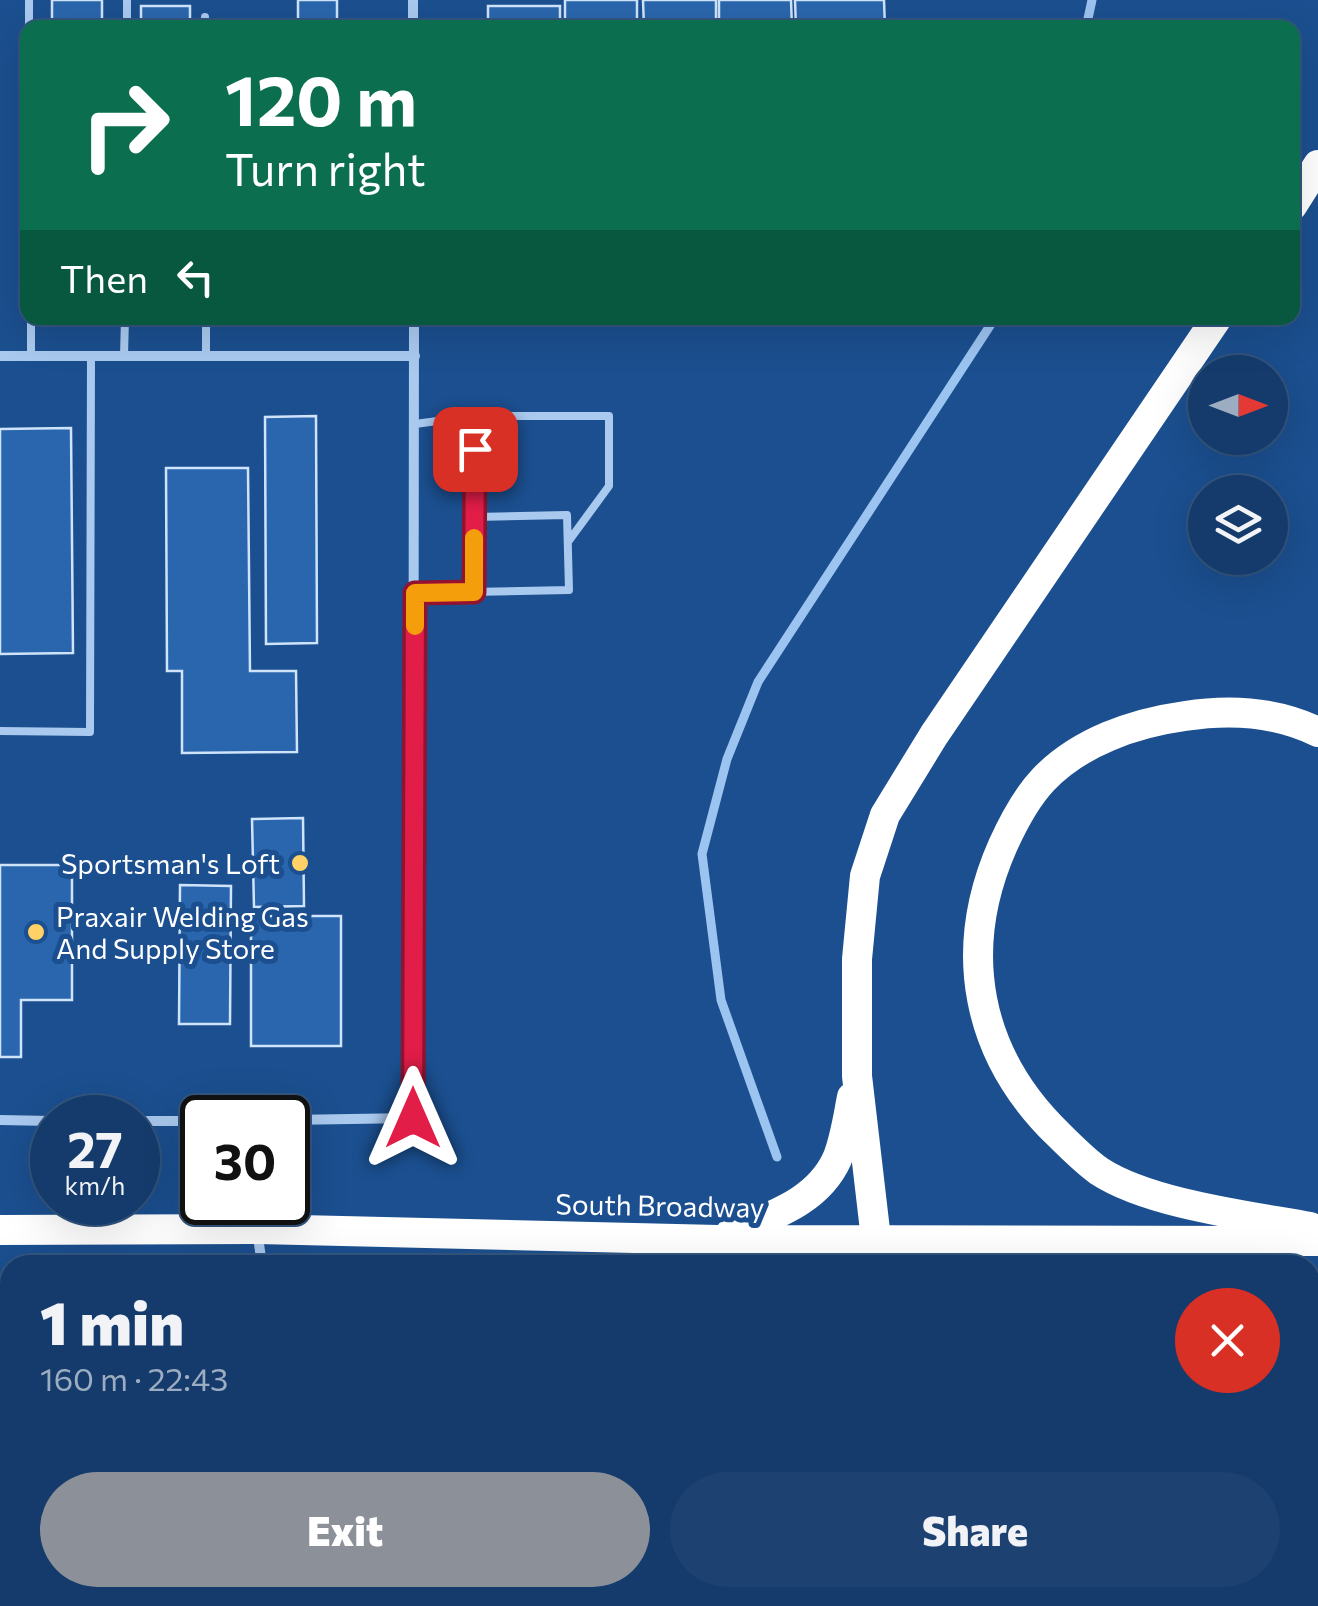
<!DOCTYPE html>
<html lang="en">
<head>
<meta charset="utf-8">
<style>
	body { margin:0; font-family:Commissioner,sans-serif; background:#1d4271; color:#f1f3f6; height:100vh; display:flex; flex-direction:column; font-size:38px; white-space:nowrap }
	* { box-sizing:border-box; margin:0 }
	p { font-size:32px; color:#9dadc1 }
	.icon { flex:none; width:55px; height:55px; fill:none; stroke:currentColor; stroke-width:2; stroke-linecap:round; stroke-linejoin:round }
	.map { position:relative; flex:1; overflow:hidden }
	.details { position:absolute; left:0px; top:1255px; width:1320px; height:352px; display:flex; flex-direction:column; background:#143b6b; border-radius:30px 30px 0 0; box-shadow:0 10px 40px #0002,0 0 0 2px #33557e }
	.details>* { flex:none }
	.guide { position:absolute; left:20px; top:20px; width:1280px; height:305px; border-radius:20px; box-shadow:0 10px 40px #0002,0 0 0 2px #33557e; background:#0b6e4f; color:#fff; overflow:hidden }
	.needle { width:65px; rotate:90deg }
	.tools { position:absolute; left:1188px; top:355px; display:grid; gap:20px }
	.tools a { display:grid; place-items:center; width:100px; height:100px; border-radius:50%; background:#143b6b; box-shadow:0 10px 40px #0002,0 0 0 2px #33557e; font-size:50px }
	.speed { position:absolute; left:30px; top:1095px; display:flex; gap:20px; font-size:50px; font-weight:700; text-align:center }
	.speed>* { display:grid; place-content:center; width:130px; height:130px; border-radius:50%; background:#143b6b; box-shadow:0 10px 40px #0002,0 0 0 2px #33557e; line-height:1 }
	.speed small { font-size:25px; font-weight:400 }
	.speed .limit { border:5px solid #111; border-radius:15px; background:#fff; color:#111 }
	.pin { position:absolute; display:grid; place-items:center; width:85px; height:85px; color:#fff; margin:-42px; border-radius:20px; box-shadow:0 5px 15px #0006 }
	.me { position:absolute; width:110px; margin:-55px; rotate:0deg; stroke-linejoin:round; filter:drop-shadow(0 0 8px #0008) }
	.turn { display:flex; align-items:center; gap:35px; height:210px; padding:0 40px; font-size:45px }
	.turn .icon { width:130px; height:130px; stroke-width:2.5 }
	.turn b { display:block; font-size:70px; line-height:85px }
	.then { display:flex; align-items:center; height:95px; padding:0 40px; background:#0003; gap:20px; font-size:38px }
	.round { display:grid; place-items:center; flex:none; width:105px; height:105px; border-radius:52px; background:#1d4271 }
	.headline { display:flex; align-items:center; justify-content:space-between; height:170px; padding:0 40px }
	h1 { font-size:60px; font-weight:800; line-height:75px }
	.action { display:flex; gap:20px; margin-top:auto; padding:20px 40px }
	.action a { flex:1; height:115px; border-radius:60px; background:#8c9099; color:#fff; font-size:40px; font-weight:800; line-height:115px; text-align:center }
	.action a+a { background:#1d4271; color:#f1f3f6 }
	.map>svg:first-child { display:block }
</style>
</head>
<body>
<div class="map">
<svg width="1318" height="1606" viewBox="0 0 1318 1606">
	<rect width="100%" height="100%" fill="#1b4f8f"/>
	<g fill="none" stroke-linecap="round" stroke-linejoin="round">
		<path stroke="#9cc4f0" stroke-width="9" d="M1086,28L1092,0
			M777,1157L721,1000L702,854L727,759L758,682L995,318
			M973,1598L977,1606"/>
	</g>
	<path fill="#2a66ad" stroke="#cfe3fa" stroke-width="2.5" d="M52,0H102V28H52Z
		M298,0H337V28H298Z
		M565,0H637V28H565Z
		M643,0H716V28H644Z
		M719,0H791L792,28H719Z
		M795,0H884L885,28H796Z
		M141,6H190V28H141Z
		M488,6H560V28H488Z
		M316,416L317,643L266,644L265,417Z
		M71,428L73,653L0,654V429Z
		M166,468H248L250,671H296L297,752L182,753V671H167Z
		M303,818L304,906L254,907L252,819Z
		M0,865H72V1000H21V1057H0Z
		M180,885L231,886L230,1024H179Z
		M251,916H341V1046H251Z
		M89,1598H140V1606H89Z
		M205,1598H232V1606H205Z"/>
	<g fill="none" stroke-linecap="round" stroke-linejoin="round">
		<path stroke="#a9c9ee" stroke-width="8" d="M29,0V28
			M205,17V28
			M127,28V0
			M31,318V355
			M206,318V355
			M124,356L125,318
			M415,424L475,416H609V486L568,542
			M474,517L475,416
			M415,593L569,590L567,515L474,517V591
			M0,731L90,732L91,356
			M22,1598L23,1606
			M312,1598L314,1606
			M641,1598V1606
			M62,1606V1598
			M154,1606V1598
			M559,1606V1598"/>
		<path stroke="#a9c9ee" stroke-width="10" d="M413,0V28
			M0,356H415
			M0,1120L52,1121
			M288,1120L413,1118L414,318
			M138,1121H202
			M253,1202L262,1265
			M0,1411H10"/>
		<path stroke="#fff" stroke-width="30" d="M1292,206L1318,165
			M1310,1227C1250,1216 1149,1204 1099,1171C1085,1161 1071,1147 1059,1135C976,1055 956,951 1003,845C1013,823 1026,798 1043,780C1079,742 1134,723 1185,716C1230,709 1277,712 1318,732
			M0,1230L258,1229L718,1240L1318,1241
			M730,1234C770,1216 817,1203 837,1159C845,1140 848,1117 852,1097
			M903,1265L876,1239L857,1076V959L865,876L885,815L934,735L1217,318
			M1310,1294H1318
			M0,1305H10
			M1191,1598L1195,1606"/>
	</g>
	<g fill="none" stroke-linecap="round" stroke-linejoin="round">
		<g stroke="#92132f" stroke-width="25">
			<path id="route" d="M413,1118L415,593L474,592L475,449"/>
		</g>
		<use href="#route" stroke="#e11d48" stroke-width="18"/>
		<path stroke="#f59e0b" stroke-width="18" d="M415,626V593L474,592V538"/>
	</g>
	<g fill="#ffd166" stroke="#1b4f8f" stroke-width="4">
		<circle cx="300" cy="863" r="10"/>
		<circle cx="36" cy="932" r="10"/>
	</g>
	<g text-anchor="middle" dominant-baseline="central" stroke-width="10" stroke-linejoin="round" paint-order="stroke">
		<g font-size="28" fill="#fff" stroke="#1b4f8f" text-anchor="end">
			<text x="280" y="863">Sportsman's Loft</text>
			<text x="56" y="916" text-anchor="start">Praxair Welding Gas<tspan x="56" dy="32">And Supply Store</tspan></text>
		</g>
		<g font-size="28" fill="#fff" stroke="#1b4f8f">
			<text transform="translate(660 1205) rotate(1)">South Broadway</text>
		</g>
	</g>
</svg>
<div class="tools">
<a><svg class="needle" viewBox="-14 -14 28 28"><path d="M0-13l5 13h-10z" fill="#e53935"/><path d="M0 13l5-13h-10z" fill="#9dadc1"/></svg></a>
<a><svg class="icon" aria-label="layers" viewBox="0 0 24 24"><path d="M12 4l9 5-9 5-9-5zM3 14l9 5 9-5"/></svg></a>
</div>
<div class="speed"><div>27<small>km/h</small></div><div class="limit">30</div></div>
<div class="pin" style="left:475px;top:449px;background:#d93025"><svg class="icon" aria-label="arrive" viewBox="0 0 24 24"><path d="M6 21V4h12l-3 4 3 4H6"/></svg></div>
<svg class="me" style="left:413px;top:1118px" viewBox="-20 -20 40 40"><path d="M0-17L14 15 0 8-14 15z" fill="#e11d48" stroke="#fff" stroke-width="4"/></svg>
<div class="guide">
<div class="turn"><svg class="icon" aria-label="right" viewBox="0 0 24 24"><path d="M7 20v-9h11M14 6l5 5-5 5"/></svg><div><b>120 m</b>Turn right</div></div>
<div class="then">Then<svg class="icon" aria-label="left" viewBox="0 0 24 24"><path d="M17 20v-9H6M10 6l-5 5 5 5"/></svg></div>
</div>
<section class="details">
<div class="headline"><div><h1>1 min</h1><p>160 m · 22:43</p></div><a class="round" style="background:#d93025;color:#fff"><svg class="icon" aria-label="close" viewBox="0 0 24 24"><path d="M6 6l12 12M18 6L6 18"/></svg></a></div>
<div class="action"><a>Exit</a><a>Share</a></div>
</section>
</div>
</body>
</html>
